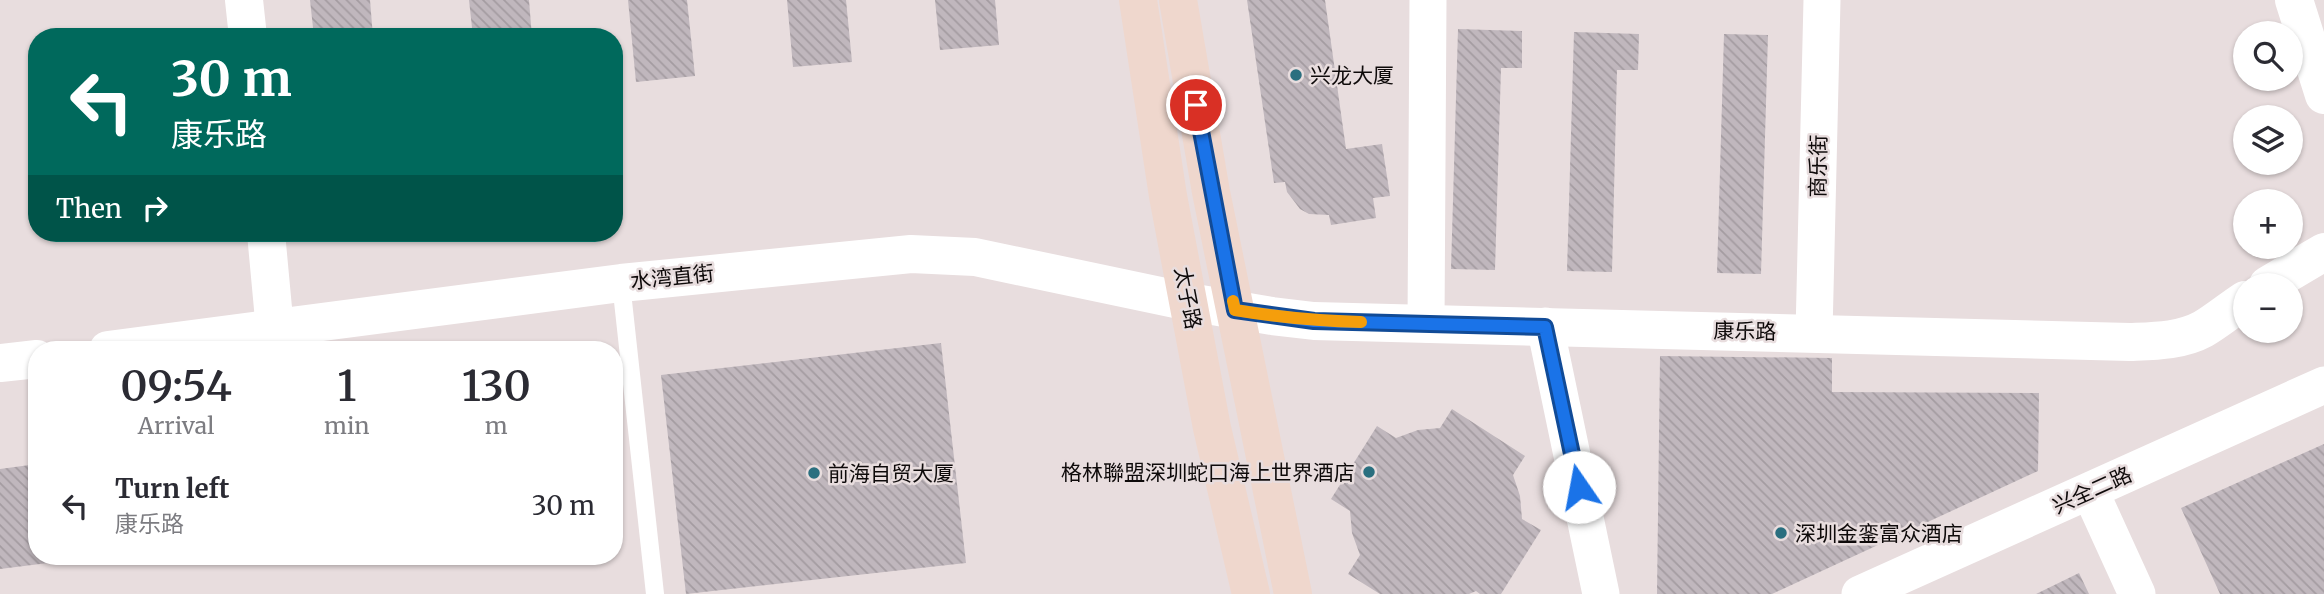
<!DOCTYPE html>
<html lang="en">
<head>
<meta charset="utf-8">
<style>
	body { margin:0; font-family:Merriweather,"Noto Sans SC",serif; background:#f7f7f7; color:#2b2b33; height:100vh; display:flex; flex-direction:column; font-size:26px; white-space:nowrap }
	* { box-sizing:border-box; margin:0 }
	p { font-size:23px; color:#7c7c81 }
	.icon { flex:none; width:38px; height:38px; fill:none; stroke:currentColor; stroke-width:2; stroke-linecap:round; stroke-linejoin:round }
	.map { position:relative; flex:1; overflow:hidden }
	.side { position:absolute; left:28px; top:341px; width:595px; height:224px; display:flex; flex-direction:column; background:#fff; border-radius:28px; box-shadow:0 2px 5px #0004 }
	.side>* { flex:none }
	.hud { position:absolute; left:28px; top:28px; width:595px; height:214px; border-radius:28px; box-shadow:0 2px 5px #0004; background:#00695c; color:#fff; overflow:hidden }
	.controls { position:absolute; left:2233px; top:21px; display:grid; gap:14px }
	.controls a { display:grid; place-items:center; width:70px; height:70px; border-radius:50%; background:#fff; box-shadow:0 2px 5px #0004; font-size:35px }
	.pin { position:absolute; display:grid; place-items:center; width:60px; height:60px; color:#fff; margin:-30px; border:4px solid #fff; border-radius:50%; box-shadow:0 2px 7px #0007 }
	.me { position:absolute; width:77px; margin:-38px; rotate:348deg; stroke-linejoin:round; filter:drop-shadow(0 0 5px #0008) }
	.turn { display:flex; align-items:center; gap:24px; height:147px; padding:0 28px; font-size:32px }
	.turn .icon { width:91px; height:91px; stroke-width:2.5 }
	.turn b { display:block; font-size:49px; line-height:60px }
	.then { display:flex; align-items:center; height:66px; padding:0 28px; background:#0003; gap:14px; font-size:26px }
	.eta { display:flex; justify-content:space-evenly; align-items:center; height:119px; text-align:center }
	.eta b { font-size:42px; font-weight:600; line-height:49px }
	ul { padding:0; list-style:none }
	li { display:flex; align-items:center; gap:21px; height:91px; padding:0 28px }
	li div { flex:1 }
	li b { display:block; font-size:26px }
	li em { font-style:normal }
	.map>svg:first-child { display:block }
</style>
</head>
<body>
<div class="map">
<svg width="2324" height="594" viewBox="0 0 2324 594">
	<defs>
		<pattern id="building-back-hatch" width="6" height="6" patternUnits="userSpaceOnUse" patternTransform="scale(1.75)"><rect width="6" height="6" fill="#c0b7bd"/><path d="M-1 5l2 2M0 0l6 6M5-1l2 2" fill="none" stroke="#a49ca1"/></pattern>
	</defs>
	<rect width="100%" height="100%" fill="#e8ddde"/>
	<path fill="url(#building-back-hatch)" d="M310,0H370L373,37H314Z
		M469,0H529L532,37H473Z
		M628,0H687L695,76L636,82Z
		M787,0H846L852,62L793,67Z
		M935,0H995L999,45L940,50Z
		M1247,0H1325L1346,149L1382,144L1390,196L1373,198L1376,218L1331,225L1329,215L1309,214L1300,209L1287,192L1285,182L1274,183Z
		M1458,29L1522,31V68H1501L1495,270L1451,269Z
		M1574,32L1639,34L1638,70H1617L1612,272L1567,271Z
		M1724,34L1768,35L1761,274L1717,273Z
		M941,343L966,563L686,594L661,375Z
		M1660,356L1832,358V392L2039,393L2038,471L1772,594H1657Z
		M1452,409L1525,456L1513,475L1520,496L1522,519L1541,530L1501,594H1480L1476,591L1469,594H1380L1348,574L1360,555L1352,533L1350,511L1331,499L1377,426L1396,438L1418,430L1440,428Z
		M2324,444V594H2220L2181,508Z
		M37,464V556L88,558L0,569V469Z
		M2079,573L2089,594H2036Z"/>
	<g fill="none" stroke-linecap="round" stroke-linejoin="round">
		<path stroke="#fff" stroke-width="18" d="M621,283L655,594"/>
		<path stroke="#fff" stroke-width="37" d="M1426,324L1428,0
			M1545,326L1601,594
			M1814,333L1822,0
			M2090,491L2137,594
			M1860,594L2324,385"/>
		<path stroke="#fff" stroke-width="38" d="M244,0L248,37
			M2294,0L2324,95
			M266,233L275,330
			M2268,285L2324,252
			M108,350L621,283L911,254L975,257L1189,302L1272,316L1314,321L2130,342C2154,341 2181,341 2203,329C2217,321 2231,309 2245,300
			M0,363L37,359"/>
		<path stroke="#efd7cd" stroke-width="38" d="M1138,0L1168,196L1212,428L1251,594
			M1178,0L1211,192L1293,594"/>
	</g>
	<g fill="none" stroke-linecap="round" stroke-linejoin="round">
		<g stroke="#114b97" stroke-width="18">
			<path id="route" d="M1196,105L1235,310L1314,321L1545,327L1579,487"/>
		</g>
		<use href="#route" stroke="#1a73e8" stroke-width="12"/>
		<path stroke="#f59e0b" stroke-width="12" d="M1233,301L1235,310C1277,317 1318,321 1361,322"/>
	</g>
	<g fill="#2a6f7f" stroke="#e8ddde" stroke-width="2.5">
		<circle cx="1296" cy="75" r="7"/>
		<circle cx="1369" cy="472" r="7"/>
		<circle cx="814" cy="473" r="7"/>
		<circle cx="1781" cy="533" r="7"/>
	</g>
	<g text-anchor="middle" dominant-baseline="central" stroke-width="5" stroke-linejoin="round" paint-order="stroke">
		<g font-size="21" fill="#0e0a0a" stroke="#e8ddde" text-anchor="start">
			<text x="1310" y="75">兴龙大厦</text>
			<text x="1355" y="472" text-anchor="end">格林聯盟深圳蛇口海上世界酒店</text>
			<text x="828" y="473">前海自贸大厦</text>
			<text x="1795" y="533">深圳金銮富众酒店</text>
		</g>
		<g font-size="21" fill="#0e0a0a" stroke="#e8ddde">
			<text transform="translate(1818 166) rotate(-89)">商乐街</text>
			<text transform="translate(672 277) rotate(-6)">水湾直街</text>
			<text transform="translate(1188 298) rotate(79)">太子路</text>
			<text transform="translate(1745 331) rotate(1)">康乐路</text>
			<text transform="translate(2092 490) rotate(-24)">兴全二路</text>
		</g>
	</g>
</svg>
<div class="controls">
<a><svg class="icon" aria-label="search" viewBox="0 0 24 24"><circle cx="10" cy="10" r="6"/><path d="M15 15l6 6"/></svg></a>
<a><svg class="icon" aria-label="layers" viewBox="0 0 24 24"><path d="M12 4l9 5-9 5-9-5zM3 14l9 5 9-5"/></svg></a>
<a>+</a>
<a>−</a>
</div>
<div class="pin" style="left:1196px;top:105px;background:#d93025"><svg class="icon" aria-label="arrive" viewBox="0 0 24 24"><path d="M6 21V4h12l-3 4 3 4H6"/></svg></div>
<svg class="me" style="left:1579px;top:487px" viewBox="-20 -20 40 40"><circle r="19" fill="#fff"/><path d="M0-13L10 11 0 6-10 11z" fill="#1a73e8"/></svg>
<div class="hud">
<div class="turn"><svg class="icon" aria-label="left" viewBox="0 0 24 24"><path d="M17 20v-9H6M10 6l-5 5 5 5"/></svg><div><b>30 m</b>康乐路</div></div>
<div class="then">Then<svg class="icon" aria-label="right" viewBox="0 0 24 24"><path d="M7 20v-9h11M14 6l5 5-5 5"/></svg></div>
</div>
<section class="side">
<div class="eta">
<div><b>09:54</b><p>Arrival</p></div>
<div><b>1</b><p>min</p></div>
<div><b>130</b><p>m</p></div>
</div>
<ul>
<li><svg class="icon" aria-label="left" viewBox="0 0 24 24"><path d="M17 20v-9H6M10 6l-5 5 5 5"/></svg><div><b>Turn left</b><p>康乐路</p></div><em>30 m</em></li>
</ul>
</section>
</div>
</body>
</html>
